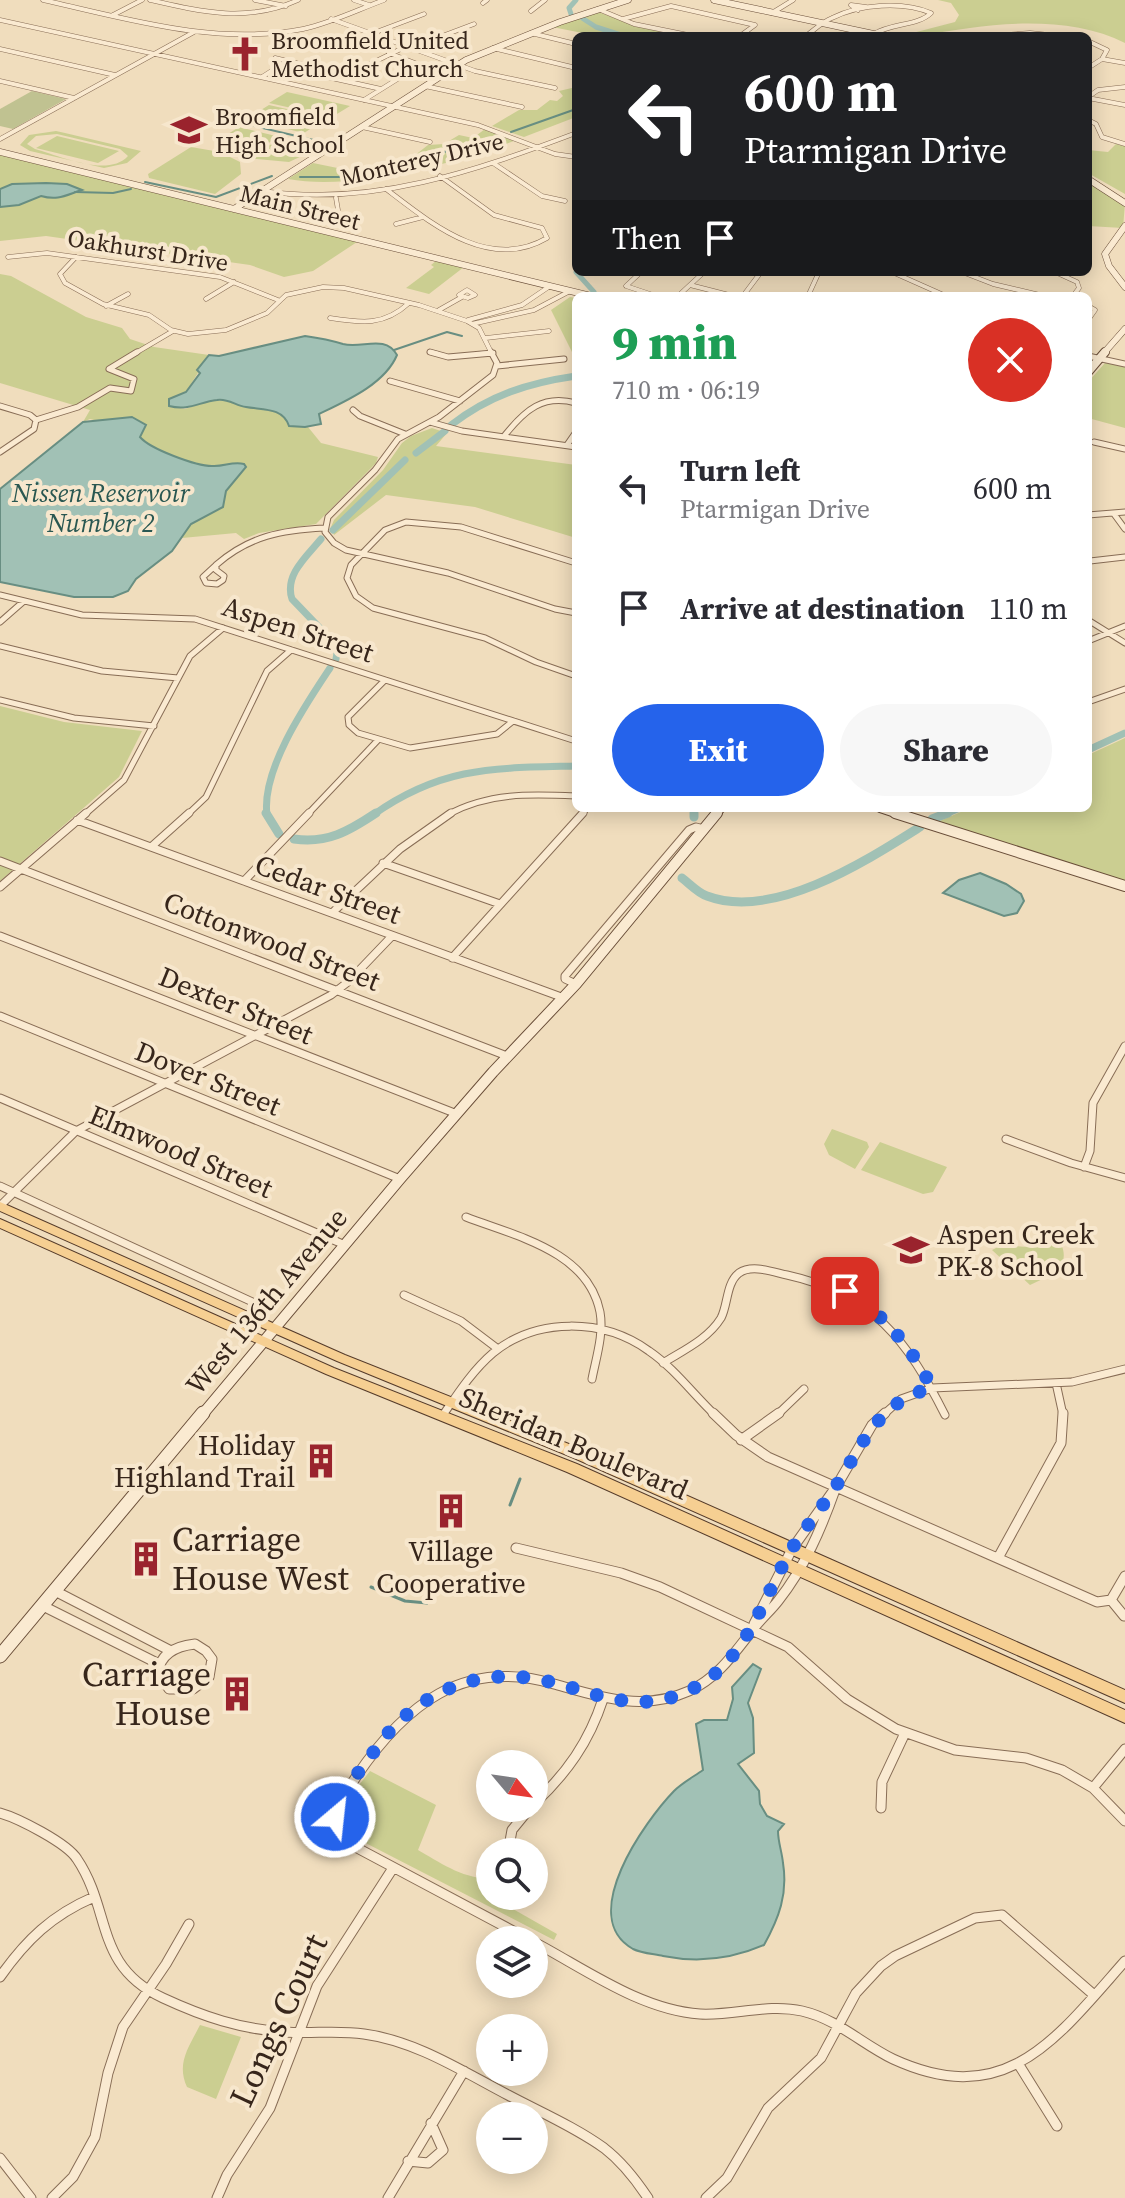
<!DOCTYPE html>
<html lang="en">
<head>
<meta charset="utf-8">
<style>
	body { margin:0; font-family:"Source Serif 4",serif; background:#f7f7f7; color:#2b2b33; height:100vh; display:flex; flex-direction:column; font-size:30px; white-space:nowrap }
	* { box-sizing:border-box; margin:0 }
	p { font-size:26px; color:#7c7c81 }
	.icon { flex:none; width:44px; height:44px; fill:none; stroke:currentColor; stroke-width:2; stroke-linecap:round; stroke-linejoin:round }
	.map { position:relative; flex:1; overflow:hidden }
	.side { position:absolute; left:572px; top:292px; width:520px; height:520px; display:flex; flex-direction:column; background:#fff; border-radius:12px; box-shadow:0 4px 20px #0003 }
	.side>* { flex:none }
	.top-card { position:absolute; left:572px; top:32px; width:520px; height:244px; border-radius:12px; box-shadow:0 4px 20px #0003; background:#202124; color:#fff; overflow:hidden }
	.needle { width:52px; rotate:119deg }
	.buttons { position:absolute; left:476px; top:1750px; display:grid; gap:16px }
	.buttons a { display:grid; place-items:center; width:72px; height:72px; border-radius:50%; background:#fff; box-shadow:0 4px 20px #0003; font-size:40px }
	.pin { position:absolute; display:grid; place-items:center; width:68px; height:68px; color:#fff; margin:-34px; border-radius:16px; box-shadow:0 4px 12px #0006 }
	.me { position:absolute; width:88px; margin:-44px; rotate:28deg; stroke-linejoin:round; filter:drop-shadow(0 0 6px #0008) }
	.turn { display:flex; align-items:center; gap:28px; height:168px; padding:0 40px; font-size:36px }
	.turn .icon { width:104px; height:104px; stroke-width:2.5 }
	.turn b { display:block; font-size:56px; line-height:68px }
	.then { display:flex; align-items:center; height:76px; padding:0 40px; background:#0003; gap:16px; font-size:30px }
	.round { display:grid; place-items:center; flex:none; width:84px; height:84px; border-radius:42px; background:#f7f7f7 }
	.overview { display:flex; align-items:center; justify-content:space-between; height:136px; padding:0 40px }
	h1 { font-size:48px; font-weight:800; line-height:60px; color:#1e9e55 }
	.button { display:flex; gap:16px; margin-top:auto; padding:16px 40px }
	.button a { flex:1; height:92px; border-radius:48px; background:#2563eb; color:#fff; font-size:32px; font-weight:800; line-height:92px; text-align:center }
	.button a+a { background:#f7f7f7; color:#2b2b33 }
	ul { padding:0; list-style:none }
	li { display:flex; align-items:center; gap:24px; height:120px; padding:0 40px }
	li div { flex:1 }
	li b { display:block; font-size:30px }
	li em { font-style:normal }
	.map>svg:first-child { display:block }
</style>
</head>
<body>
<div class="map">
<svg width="1125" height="2198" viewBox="0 0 1125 2198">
	<rect width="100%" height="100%" fill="#f0ddbd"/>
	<path fill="#cbce91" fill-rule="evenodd" d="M938,0H1125V43C1080,20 1019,21 970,28C946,31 925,36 901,36L955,22L959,15L951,3Z
		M598,12L629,23L687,36H598L552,27Z
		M576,87V117L524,137L492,126L519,110H537L550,100L557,101L563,96L559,91Z
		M287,92L350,106L332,117L269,103Z
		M269,105L327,118L304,133L246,119Z
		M239,127L276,136L277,138L249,154L234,149L225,142L228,134Z
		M485,129L514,141C453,164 353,191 288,179L313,163L357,172L414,156L428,145L444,144L459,135L473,138Z
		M56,131L65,133L141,151L127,163L104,168L30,151L20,145L29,135ZM57,134L120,149L128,156C108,178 60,156 35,149L27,144L36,136Z
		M57,136L115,150L119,151L98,163L36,148Z
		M283,138L319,148L289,162L246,158Z
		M1116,144L1125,146V194L1088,173V150L1108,152Z
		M191,147L220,152L240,162L241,174L215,194L149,178L148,174Z
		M0,155L357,242L313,271L284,277L250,265L46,236L0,241Z
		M1088,179L1125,203L1123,228L1088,226Z
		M436,261L464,267L429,294L406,288L434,267L431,265Z
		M0,274L11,276L86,317L122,328L130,339L154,347L209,355L186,392L169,399L170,406L185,409L208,401L228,400L243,407L273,411L308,427L321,443L378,457L376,463L316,524L259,533L244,539L236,533L182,538L191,524L223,507L226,491L246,467C235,459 229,465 216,467C196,468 153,452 140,437L141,432L90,419L83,422L90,410L0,383Z
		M570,297L576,298V360L551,310Z
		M1105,363L1125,367V428L1088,418V382Z
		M432,428L447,433L436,446L576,465V538L475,507L386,495L334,535L331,527L334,520L383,470L402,443L411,436Z
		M0,706L64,722L142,731L119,777L0,881Z
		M1125,738V881L935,823L970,808H1088V755Z
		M832,1129L867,1142L869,1147L855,1169L829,1155L824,1144Z
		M880,1142L947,1167L933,1192L923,1194L861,1170Z
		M1057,1236C1064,1248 1067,1257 1059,1270L1053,1269L1049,1276L1030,1285L992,1250L1006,1243C1027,1251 1038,1245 1057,1236Z
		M370,1771L436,1805L418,1850C439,1862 465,1880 490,1878V1896H511L513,1909L557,1934L554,1940L352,1836C331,1810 354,1793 370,1771Z
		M200,2025L241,2037L216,2099L187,2087C176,2063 189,2047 200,2025Z"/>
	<path fill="#c0c291" d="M32,91L66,99L13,129L0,126V109Z"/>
	<path fill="#a1c1b5" stroke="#688e82" stroke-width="2" d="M46,183L67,184L82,190C66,195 58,201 41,196L19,205L0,207V189L12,184Z
		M305,336C319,338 330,340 343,344C362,349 385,334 397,355C385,384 346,401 319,414L321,424L305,427L289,426C283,407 262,410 246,407C236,406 228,398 217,400C199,402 189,411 169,406V399L186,392L200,373L197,370L209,355L219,356Z
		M132,417L146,425L140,437C150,449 196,466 212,466C224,467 232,461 244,464L246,467L226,491L223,507L191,524L172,551L136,579L128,591L113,597H74L0,582V489L83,422Z
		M980,873L1006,884L1021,894L1024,901L1017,913L1004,916L943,893L959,880Z
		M753,1664L761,1669L748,1703L753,1718L754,1753L738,1764L759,1791L760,1804L767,1816L784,1824L778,1831C778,1842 782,1852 783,1863C788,1894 779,1918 764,1945C732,1959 698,1963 663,1956C654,1954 641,1953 633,1949C576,1917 645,1821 674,1791C682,1783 693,1777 703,1770L696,1724L704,1720H727L733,1699L732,1687Z"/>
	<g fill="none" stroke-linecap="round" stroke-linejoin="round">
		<path stroke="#688e82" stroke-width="2" d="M241,123L322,142
			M511,132L576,109
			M300,177H352L499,137
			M145,182L216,197L272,176
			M75,192L113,193L131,189
			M394,350L447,332L462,336"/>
		<path stroke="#688e82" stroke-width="3" d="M510,1505L520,1479
			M371,1587L405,1601L427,1603"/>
		<path stroke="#a1c1b5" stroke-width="5" d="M571,14L569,8L576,0
			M582,18L596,27L624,36
			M576,272L594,292"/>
		<path stroke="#a1c1b5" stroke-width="7" d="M451,425C490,395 528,383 576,376
			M416,453L445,431
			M333,530L405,460
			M321,539C307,556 284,575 292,599L338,647L336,659
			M1088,750L1125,733
			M693,808L694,815
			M267,815C261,770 306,704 330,668
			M373,815C442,766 495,768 576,766
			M943,815L960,808"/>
		<path stroke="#a1c1b5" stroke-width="9" d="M266,813L279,834
			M694,813V817
			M932,819L948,813
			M294,839C327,844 349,831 376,813
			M682,878C690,884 698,893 707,896C773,921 866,861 920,827"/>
		<g stroke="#886d56" stroke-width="5">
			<path id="street-far3" d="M43,0C128,19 216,46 303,29C331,23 357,10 384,0
				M150,0C202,12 248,23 298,0
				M255,0L286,6
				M354,0L369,5
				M483,3L487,0
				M598,9L634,24L693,36
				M858,10L851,5L866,7
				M531,11L545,0
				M772,13L793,0
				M113,15L142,0
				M331,19L475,71L555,88
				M623,19L671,6L755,25L740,36
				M0,20L478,125L555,154L576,157
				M531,33L576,44
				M371,34L424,14
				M806,36C814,30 822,22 832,18C860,4 903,1 931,13C918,26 891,23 874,34
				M991,36L1030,33L1059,36
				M1088,41L1107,50L1102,59L1088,68
				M413,47L474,24
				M493,48L576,68
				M0,49L115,75
				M389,53L428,68
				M275,58L321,69L316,74
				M1102,59L1125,63
				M300,71L381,89
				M262,77L287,61
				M339,79L405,47
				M0,81L74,98
				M425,86L522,107
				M1088,97L1098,90L1125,87
				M1088,98L1125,105
				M364,100L420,65
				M1088,120L1096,124L1102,137L1125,144
				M362,127L430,142
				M0,139L194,32
				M493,163L542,196L565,201
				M386,189C432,224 489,272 547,238L542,228L494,215L440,176
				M263,191C372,207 475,171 576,133
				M336,198L338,210
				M396,224L423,217
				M8,257L47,253L220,277L278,300
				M76,257L60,274L65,283L103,304L149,315L171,330L188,334L226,330L267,313L286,295L323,287L344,288L419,305L467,321L479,328L492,354
				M641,272L626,286L656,296
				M892,272L946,296
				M962,272L993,284L1044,296
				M1055,272L1077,282L1079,288L1073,296
				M690,285L733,296
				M467,290L475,295L468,298L459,295Z
				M678,296L704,272
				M743,296L761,272
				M808,296L819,272
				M206,299L234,282
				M106,306L128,294
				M1088,306L1095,310L1088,320
				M439,310L462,297
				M330,318C362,323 384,326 409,303
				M468,320L522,305L550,286
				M472,324L534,310L570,291
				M486,338L549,331
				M430,352L438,354
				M134,354L173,331
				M480,354L493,353"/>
		</g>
		<g stroke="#886d56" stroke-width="7">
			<path id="street-far2" d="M430,352L448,357L493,353
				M491,352L497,363L493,375L439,417L398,439L375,470L328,517L325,532L334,543L346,550L448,573L555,609L576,613
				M1088,356L1125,364
				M497,366L564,359
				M390,381L460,401
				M0,406L30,415L36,420
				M353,410L360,416L405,434
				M430,422L462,431L576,447
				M505,435C525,410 543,394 576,403
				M1094,442L1125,449
				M567,445L576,432
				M0,452L34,429L36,420L78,407L110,388L131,391L134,379L109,369L137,352
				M1114,514L1125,529
				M1088,515L1125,512
				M1090,561L1125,557
				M576,563L461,527L406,522L385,530L351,565L347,578L356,596L373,608L485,638L536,662L576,676
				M216,565V570L224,576L223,580L217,584L206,583L203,577Z
				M216,565C249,536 282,530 324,528
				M0,595L82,615L195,619L576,741
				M1088,620L1125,643
				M0,622L24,601
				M1088,641L1125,626
				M0,646L102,671L178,678
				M385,680L348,717L349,725L358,733L410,748L497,734L513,721
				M0,700L74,718L154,726
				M1088,702L1125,689
				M84,815L124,780L190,656L223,628
				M187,815L206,797L267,671L291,650
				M307,815L378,740
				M447,815C488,792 531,794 576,796
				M581,815L587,808"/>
		</g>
		<g stroke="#886d56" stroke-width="9">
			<path id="street-far1" d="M77,820L564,998
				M151,847L189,813
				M0,861L507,1056
				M383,863L500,904
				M244,881L309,813
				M0,887L86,813
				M332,913L400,849L451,813
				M0,936L457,1114
				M452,958L583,813
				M576,984L565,979V976L689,830L696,827L704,829
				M0,1016L400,1179
				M0,1098L345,1245
				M1006,1139L1071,1163L1125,1178
				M1084,1167L1090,1151L1093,1103L1125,1046
				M0,1186L259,1305
				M0,1206L76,1131L331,995L348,982L392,936
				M466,1217C515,1236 588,1251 600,1312C604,1334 596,1358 592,1379
				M404,1295L461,1321L498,1349
				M663,1363C684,1350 708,1339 721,1318C728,1305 726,1283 739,1273C752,1264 773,1272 787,1275C873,1294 907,1340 945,1415
				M1056,1383L1063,1415
				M443,1415C458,1393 473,1370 493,1353C537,1317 603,1318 649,1351C674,1368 693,1394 715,1415
				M777,1415L804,1389
				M883,1415L901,1399L932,1388L1072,1382L1125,1369"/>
		</g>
		<g stroke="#886d56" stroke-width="11">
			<path id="street" d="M713,1413L736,1435L768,1457L1097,1602L1111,1600
				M741,1440L779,1413
				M516,1548L621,1573L660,1587L788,1647L847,1699L896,1729L955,1750L1026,1758L1062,1770L1093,1788L1125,1821
				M998,1558L1061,1443L1063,1413
				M55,1591L169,1650
				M1111,1600L1125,1576
				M1111,1600L1124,1616
				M43,1606L159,1664
				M754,1624L792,1549L836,1487L872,1425L885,1413
				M195,1644L206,1651L212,1659L209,1677L193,1689H169L158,1673C160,1653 177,1646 195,1644Z
				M1093,1788L1125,1749
				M534,1804C567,1773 589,1742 603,1699
				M881,1808L882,1782L905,1733
				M0,1813C18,1818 67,1843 77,1859C112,1911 94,1966 163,1998C204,2017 240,2029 285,2032C311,2034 338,2030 364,2034C416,2041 462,2071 508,2095C540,2112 575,2127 604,2148C621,2161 636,2180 648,2198
				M322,1831L336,1826
				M508,1852L512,1830L530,1808
				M530,1940L346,1842C327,1818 342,1799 356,1777C404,1706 463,1657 554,1684C600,1697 642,1712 689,1691C718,1678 735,1652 754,1628C762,1618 771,1610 778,1601C805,1567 822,1527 836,1487
				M534,1942C585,1969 641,2010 700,2014C734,2016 768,2003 802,2011C837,2019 862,2044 893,2059C1006,2111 1056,2039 1125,1961
				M0,1977C26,1940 52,1915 94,1897
				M1019,2065L1057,2126
				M0,2158L31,2198
				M408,2161L428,2163L443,2150L431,2123
				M52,2198L73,2177L95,2137L108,2073L123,2027L166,1964L189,1924
				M217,2198L227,2175L270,2108L317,1986L393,1868
				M388,2198L464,2071
				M706,2198L727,2178L768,2108L821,2058L856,1993L881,1966L895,1956L975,1918L1002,1915L1094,1995"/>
		</g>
		<g stroke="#6a4e39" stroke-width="7">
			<path id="secondary-far3" d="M714,0L883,36
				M0,152L591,296
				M1088,179L1125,203
				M234,209L466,60L560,22L628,0
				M1125,226L1105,254L1109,266L1125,287
				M1103,354L1125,329"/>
		</g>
		<g stroke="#6a4e39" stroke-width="10">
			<path id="secondary-far2" d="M1088,372L1105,352
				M880,808L901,815
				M715,815L721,808"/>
		</g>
		<g stroke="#6a4e39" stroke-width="12">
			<path id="secondary-far1" d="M895,813L1125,886
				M202,1415L400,1179L493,1072L576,984L717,813"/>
		</g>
		<g stroke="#6a4e39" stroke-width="15">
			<path id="secondary" d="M0,1656L203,1413"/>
		</g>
		<g stroke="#553b2a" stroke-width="2">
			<path id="primary" d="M0,1202L345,1355L584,1450L1125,1690V1703L574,1458L337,1361L0,1211Z
				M0,1219L334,1368L577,1464L1125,1710V1723L567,1472L326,1374L0,1228Z"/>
		</g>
		<use href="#street-far3" stroke="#faead1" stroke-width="4"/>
		<use href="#street-far2" stroke="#faead1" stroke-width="5"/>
		<use href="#street-far1" stroke="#faead1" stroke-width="7"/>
		<use href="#street" stroke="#faead1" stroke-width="9"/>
		<use href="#secondary-far3" stroke="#faead1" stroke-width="6"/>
		<use href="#secondary-far2" stroke="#faead1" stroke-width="8"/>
		<use href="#secondary-far1" stroke="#faead1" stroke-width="10"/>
		<use href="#secondary" stroke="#faead1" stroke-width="13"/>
		<use href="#primary" fill="#f6cf92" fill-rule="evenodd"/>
	</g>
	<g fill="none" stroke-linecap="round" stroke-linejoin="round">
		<path stroke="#2563eb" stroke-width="14" stroke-dasharray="0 25.2" d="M335,1817C340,1793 361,1770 375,1750C413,1695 475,1666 542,1680C598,1692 637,1718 694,1688C748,1660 763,1596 793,1547C807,1525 824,1505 838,1483C864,1441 880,1401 932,1388C911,1347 885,1315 845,1291"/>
	</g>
	<defs>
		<g id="church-bare" transform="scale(2.76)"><path d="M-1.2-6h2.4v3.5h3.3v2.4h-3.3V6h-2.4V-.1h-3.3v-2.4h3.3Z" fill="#9a232d" stroke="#f7e7cd" stroke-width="2.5" paint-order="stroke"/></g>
		<g id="school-bare" transform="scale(2.76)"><path d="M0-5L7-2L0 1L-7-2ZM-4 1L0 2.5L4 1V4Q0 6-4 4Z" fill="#9a232d" stroke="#f7e7cd" stroke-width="2.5" paint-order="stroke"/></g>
		<g id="building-bare" transform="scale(2.76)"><path d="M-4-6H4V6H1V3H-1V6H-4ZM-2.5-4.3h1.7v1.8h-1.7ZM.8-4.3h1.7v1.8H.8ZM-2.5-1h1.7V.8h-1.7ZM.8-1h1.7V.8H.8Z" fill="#9a232d" stroke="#f7e7cd" stroke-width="2.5" paint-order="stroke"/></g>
	</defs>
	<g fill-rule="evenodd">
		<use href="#church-bare" x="245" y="54"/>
		<use href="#school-bare" x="189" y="130"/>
		<use href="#school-bare" x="911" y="1250"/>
		<use href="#building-bare" x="321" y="1461"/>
		<use href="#building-bare" x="451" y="1511"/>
		<use href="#building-bare" x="146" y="1559"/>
		<use href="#building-bare" x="237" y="1694"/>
	</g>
	<g text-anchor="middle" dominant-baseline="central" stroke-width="8" stroke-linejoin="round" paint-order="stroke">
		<g font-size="24" fill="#37261b" stroke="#f7e7cd" text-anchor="start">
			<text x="271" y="40">Broomfield United<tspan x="271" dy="28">Methodist Church</tspan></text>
			<text x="215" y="116">Broomfield<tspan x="215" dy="28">High School</tspan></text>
		</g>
		<g font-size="24" fill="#37261b" stroke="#f7e7cd">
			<text transform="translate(422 159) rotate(-13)">Monterey Drive</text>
			<text transform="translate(300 207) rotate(14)">Main Street</text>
			<text transform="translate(148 250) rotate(9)">Oakhurst Drive</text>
		</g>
		<g font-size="26" font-style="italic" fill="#295751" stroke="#f7e7cd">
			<text x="101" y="493">Nissen Reservoir<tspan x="101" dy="30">Number 2</tspan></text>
		</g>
		<g font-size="28" fill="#37261b" stroke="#f7e7cd">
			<text transform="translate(298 629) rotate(18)">Aspen Street</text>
			<text transform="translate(328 889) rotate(20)">Cedar Street</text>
			<text transform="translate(272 941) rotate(21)">Cottonwood Street</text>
			<text transform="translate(236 1005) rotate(22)">Dexter Street</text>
			<text transform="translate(208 1078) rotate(22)">Dover Street</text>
			<text transform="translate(181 1151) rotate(23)">Elmwood Street</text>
			<text transform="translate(266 1301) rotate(-50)">West 136th Avenue</text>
			<text transform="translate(574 1443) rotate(23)">Sheridan Boulevard</text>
		</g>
		<g font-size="28" fill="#37261b" stroke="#f7e7cd" text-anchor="start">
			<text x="937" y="1234">Aspen Creek<tspan x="937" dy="32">PK-8 School</tspan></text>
			<text x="295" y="1445" text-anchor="end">Holiday<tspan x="295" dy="32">Highland Trail</tspan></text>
			<text x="451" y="1551" text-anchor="middle">Village<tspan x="451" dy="32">Cooperative</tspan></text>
		</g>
		<g font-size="34" fill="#37261b" stroke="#f7e7cd" text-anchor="start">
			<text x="172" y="1539">Carriage<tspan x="172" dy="39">House West</tspan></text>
			<text x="211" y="1674" text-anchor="end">Carriage<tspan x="211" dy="39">House</tspan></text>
		</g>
		<g font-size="34" fill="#37261b" stroke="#f7e7cd">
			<text transform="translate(278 2020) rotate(-65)">Longs Court</text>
		</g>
	</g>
</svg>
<div class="buttons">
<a><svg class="needle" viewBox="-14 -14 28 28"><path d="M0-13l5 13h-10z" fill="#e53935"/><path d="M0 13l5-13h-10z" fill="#7c7c81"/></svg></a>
<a><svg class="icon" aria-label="search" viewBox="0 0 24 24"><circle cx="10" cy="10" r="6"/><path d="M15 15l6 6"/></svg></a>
<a><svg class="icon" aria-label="layers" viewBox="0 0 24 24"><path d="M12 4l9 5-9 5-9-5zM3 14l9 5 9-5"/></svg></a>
<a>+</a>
<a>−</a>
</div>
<div class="pin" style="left:845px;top:1291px;background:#d93025"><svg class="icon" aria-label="arrive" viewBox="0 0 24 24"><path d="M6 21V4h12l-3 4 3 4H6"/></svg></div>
<svg class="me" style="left:335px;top:1817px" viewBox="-20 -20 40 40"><circle r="17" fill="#2563eb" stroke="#fff" stroke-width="3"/><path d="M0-11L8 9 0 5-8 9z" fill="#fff"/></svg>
<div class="top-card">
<div class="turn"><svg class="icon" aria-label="left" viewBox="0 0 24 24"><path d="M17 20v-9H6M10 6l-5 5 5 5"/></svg><div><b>600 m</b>Ptarmigan Drive</div></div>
<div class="then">Then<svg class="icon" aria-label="arrive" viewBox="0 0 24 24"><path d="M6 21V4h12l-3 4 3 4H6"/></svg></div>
</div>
<section class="side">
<div class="overview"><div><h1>9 min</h1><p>710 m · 06:19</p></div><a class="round" style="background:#d93025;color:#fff"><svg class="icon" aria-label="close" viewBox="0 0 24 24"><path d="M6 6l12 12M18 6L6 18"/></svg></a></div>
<ul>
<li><svg class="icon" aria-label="left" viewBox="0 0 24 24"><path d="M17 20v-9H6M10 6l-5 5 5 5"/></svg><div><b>Turn left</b><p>Ptarmigan Drive</p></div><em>600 m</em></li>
<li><svg class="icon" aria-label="arrive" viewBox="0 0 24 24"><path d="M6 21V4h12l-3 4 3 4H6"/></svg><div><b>Arrive at destination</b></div><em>110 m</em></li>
</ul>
<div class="button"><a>Exit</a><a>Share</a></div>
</section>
</div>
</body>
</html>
